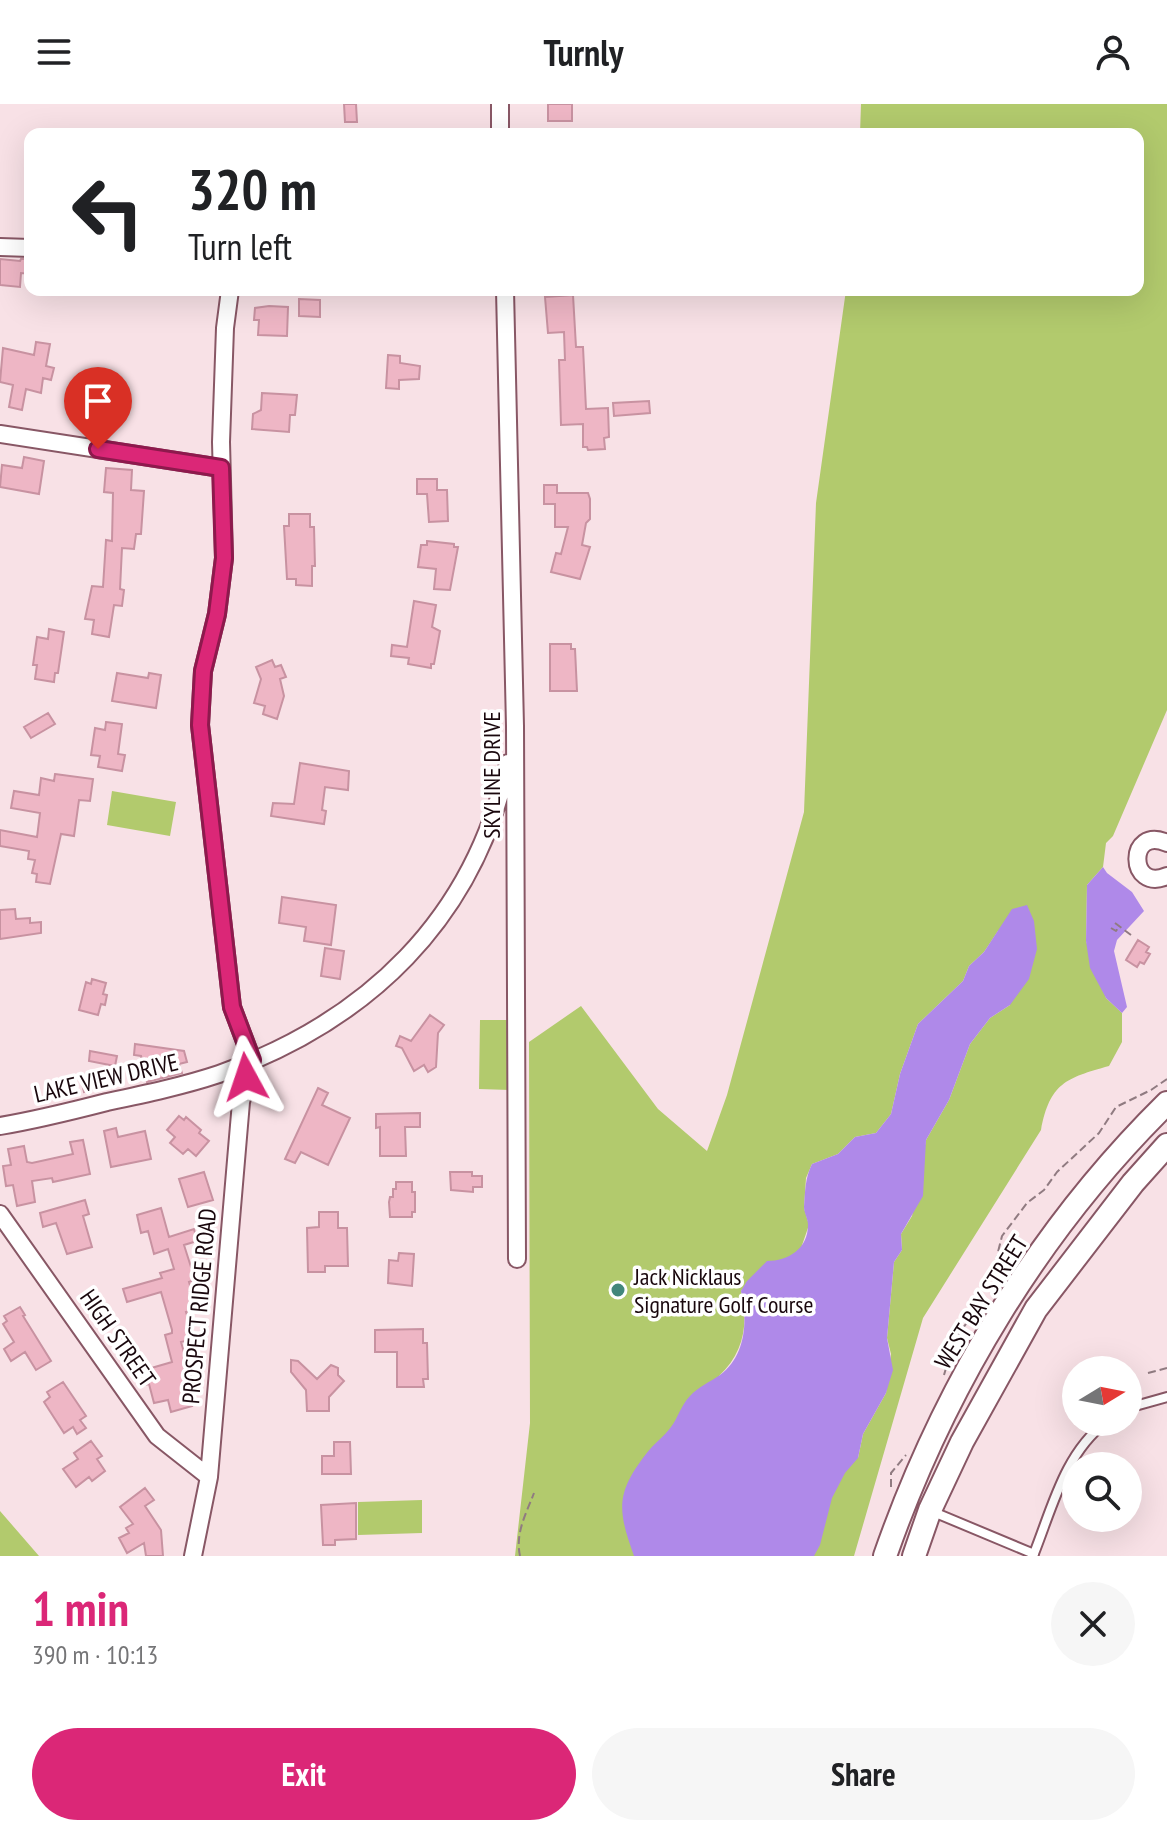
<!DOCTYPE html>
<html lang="en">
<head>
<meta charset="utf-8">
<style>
	body { margin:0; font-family:"PT Sans Narrow",sans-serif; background:#f6f6f6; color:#202124; height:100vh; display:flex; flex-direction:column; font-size:30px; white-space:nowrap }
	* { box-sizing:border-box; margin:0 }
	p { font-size:26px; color:#757577 }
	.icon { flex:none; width:44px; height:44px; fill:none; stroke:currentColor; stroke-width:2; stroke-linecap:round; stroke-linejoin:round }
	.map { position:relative; height:1452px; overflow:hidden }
	.drawer { display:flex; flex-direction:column; background:#fff; flex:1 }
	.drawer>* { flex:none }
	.top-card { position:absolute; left:24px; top:24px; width:1120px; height:168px; border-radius:16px; box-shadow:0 8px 32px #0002; background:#fff; color:#202124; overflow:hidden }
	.needle { width:52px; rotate:80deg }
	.controls { position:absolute; left:1062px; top:1252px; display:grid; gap:16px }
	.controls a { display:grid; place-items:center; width:80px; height:80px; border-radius:50%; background:#fff; box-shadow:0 8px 32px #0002; font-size:40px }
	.pin { position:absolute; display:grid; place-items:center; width:68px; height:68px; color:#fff; margin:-82px -34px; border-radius:50% 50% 50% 0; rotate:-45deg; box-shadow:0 0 8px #0007 }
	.pin .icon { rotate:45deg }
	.me { position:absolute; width:88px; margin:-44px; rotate:355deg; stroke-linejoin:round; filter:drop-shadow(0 0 6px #0008) }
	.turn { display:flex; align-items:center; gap:28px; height:168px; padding:0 32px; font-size:36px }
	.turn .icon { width:104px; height:104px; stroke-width:2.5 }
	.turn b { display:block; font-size:56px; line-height:68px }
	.round { display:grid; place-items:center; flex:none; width:84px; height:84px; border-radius:42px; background:#f6f6f6 }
	.headline { display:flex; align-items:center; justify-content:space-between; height:136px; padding:0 32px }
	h1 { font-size:48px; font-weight:700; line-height:60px; color:#db2777 }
	.primary-button { display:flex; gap:16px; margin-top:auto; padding:16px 32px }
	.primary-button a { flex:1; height:92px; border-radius:48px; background:#db2777; color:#fff; font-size:32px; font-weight:700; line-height:92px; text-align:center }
	.primary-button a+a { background:#f6f6f6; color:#202124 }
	header { display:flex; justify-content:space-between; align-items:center; height:104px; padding:0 32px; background:#fff; font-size:36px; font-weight:700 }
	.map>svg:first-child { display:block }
</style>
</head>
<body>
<header><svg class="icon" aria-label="menu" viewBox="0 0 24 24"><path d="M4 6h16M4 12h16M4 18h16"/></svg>Turnly<svg class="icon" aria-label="person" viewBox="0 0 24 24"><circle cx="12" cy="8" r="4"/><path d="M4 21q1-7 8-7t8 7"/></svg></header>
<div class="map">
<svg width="1167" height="1452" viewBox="0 0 1167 1452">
	<rect width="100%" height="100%" fill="#f8e1e6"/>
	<path fill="#b2ca6d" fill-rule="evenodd" d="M861,0H1167V606L1113,732L1106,739L1103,763L1087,781L1086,837L1106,894L1122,909V938L1109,962C1066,974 1050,979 1041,1026L923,1214L854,1452H515L530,1319L529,938L581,902L658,1005L707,1047L727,991L804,708L816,399L846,186H1138V30H860ZM998,827L1010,901L990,914L970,940L949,996L926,1036L912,1112L901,1130L902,1146L894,1158L887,1234L891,1250L886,1289L863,1330L858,1354L719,1272C744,1249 749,1219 741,1187L767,1158L782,1157L800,1147L809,1121L804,1104L806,1074L812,1060L838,1050L855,1033L876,1029L891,1010L900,970L918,920L963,877L969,862L984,848Z
		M112,687L176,698L170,732L107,721Z
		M480,916H511V986L479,985Z
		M422,1396V1429L358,1431V1398Z
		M0,1407L39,1452H0Z"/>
	<path fill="#af89e9" d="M1103,763L1107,769L1132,788L1144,807L1117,836L1114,847L1127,903L1122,909L1106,894L1090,864L1086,837L1087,781Z
		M1027,801L1034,817L1037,845L1029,875L1010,901L990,914L970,940L949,996L926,1036L923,1092L901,1130L902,1146L894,1158L887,1234L893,1266L886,1289L863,1330L858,1354L845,1369L832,1394L820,1441L814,1452H634C618,1407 615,1390 646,1350C653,1340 664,1333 671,1323C678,1314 681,1301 690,1292C698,1283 710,1278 720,1271C746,1252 748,1216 741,1187L747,1177L767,1157C788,1157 808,1145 808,1121C808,1115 804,1109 804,1103C805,1088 805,1074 812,1060L838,1050L855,1033L876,1029L891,1010L900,970L918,920L963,877L969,862L984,848L1012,805Z"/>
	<path fill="#eeb6c5" stroke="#c892a1" stroke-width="2" d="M344,0H356L357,18H345Z
		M548,0H572V17H548Z
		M0,155L20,157L21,155H30V170L21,169L20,183L0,181Z
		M573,191L576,243H583L586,305L608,304L609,333L604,334L605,345L588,346L587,343H583V320L561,321L559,256H565L564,228L548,229L545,193Z
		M299,195L320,196V213L299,212Z
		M269,202L288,203L287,232L258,231L259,216H254L255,204Z
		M36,238L50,240L46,262L54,264L51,276L43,274L41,289L26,285L22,306L9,303L13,281L0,278L3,244L34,251Z
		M388,251L400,252V259L420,262L419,275L399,276V285L386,284Z
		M262,289L297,291L295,311H290L289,328L252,325L253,310L261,306Z
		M85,291L126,297L123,316L103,313L102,320L75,316L76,306L83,307Z
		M649,297L650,309L614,312L613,299Z
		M24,353L44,357L39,390L0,383L2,361L22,364Z
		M106,364L132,366L131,386L144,387L141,430H136L134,445L122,444L120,485L124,486L122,502L114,501L109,533L92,530L94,516L85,515L92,482L103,483L106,436L112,437L113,389L104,388Z
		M417,375H437V386H447L448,417L429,418L427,390H417Z
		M544,381H557V389H588L590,395V415L586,419L582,441L590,443L580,475L551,468L556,449L561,450L568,423H555V400H544Z
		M289,410H310V423H314L315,462H312V482L296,481V475H287L284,422H289Z
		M427,437L454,440V443H458L450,486L434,485L436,465L418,463L421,441H427Z
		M414,497L436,501L432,523L440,527L434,560H431V564L408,560L409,554L391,552L392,541L407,543Z
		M49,525L64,528L58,569H55L54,578L35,575L37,561H33L37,533L48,535Z
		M550,540H571V545H575L577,587H550Z
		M272,556L275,563L281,561L286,573L280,575L284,592L277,615L263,610L265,602L254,599L261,575L256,563Z
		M117,569L148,574L149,569L161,571L156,604L112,597Z
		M48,609L55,620L31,634L24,623Z
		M106,618L122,620L118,650L125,651L122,667L98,663L100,652L91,651L95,624L105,626Z
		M300,659L349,667L348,686L325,683L322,706L326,707L324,720L271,712L273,699L294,700Z
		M55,670L93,675L90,697L79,696L74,732L61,730L50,780L36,778L37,770L32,769L35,756L28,755L29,747L0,742V726L37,733L40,709L11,704L14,687L39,691L41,674L54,677Z
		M282,793L336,801L331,841L304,837L306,823L279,819Z
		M15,805L16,815L30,814V819L41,818V829L0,835V806Z
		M1138,836L1149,843L1146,848L1150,850L1144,860L1140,858L1137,863L1126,856Z
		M325,844L344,847L340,875L321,872Z
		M92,875L106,879L103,890L107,891L105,901L101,900L98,911L79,906L86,878L91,880Z
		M430,911L444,921L438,929L436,963L428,968L424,961L414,967L402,944L396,942L400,932L411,937Z
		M135,940L184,947L187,958L179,960L182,969L147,978L141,952L134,951Z
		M90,947L117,952L115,962L89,957Z
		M115,965L112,980L84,988L81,975Z
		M318,984L328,989L322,1001L350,1014L328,1061L301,1048L295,1059L285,1055Z
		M420,1009V1023H405L406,1052H380V1023L376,1024V1010Z
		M179,1012L184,1016L186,1013L201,1026L199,1029L209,1037L196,1052L188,1045L183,1050L170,1039L175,1033L167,1026Z
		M116,1024L118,1033L145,1027L151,1055L111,1063L104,1027Z
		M83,1036L90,1070L53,1078L52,1074L32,1077L35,1098L17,1102L13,1081L6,1082L3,1062L11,1061L8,1045L24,1042L27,1058L32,1059L73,1050L70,1038Z
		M204,1068L213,1096L188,1103L179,1075Z
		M450,1068H472V1072H482V1083H473V1088L451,1086Z
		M396,1078H412V1088H415V1108H412V1113H390L389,1098L390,1093H393V1085H396Z
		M85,1096L89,1110L83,1112L92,1143L67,1150L56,1119L43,1123L40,1109Z
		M161,1104L169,1133L194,1125L197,1137L184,1141L191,1163L194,1162L198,1175L189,1178L197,1205L186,1208L194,1235L181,1238L194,1282L187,1284L192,1302L171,1308L168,1296L154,1299L149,1280L145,1281L141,1267L172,1258L165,1231L172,1229V1226L161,1188L127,1198L123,1185L162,1174L160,1169L174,1165L168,1145L154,1150L148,1127L141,1129L137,1111Z
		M319,1108H338V1124H347L348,1162H325V1168H308L307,1124L319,1123Z
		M399,1149L414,1150L412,1182L388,1179L389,1156L398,1157Z
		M20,1203L25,1211L23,1212L51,1257L36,1266L25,1248L11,1257L4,1245L14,1238L3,1220L7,1217L4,1212Z
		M423,1225V1239H427L428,1275H423L424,1283H397V1248H375V1226Z
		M291,1256L298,1257L317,1275L331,1261L338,1264V1271L344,1277L329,1293V1307H307L306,1286L291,1268Z
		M63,1278L86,1312L80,1316L86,1324L77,1330L73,1323L64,1329L44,1298L50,1293L47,1288Z
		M91,1337L102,1352L97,1355L105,1367L92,1377L89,1373L76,1383L63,1365L78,1355L74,1349Z
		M334,1338H350L351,1370H322V1352H334Z
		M145,1384L154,1396L145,1402L161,1426L163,1452H146L144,1439L127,1449L119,1434L129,1429L126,1424L133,1420L120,1403Z
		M356,1399V1435L335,1436V1441H323L321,1401Z"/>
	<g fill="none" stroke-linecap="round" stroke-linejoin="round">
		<g stroke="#885765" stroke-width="12">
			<path id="lane" d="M1128,1304L1167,1293
				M931,1407L1034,1450
				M1033,1452C1052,1405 1064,1350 1106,1318"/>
		</g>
		<g stroke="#885765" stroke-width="20">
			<path id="street" d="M500,0V30
				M0,143L30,144
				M230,186L225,224L221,338L224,454L217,510L203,567L200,621L232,903L252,956
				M505,186L515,622L517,1155
				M0,330L221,364
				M1167,739C1127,721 1128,789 1167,772
				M0,1022C36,1016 72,1007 107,998C145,990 183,982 219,970C368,917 474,815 508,659
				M0,1110L157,1332L209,1373
				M193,1452L209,1373L241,998L252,956"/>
		</g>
		<g stroke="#885765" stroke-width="26">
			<path id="secondary" d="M885,1452C944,1283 1039,1125 1167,999
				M914,1452L930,1406L962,1338L1036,1205L1133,1079L1167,1041"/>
		</g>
		<path stroke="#907b81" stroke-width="2" stroke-dasharray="8 4" stroke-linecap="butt" d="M1115,819L1131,831
			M1111,824L1116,827L1118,824
			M995,1183L996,1156L1002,1132L1027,1099L1044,1086L1057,1068L1099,1029L1116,1003L1151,986L1167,975
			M1148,1269L1167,1264
			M944,1271C952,1244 958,1223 981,1205
			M891,1383V1369L906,1351
			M520,1452C515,1429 526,1410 534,1389"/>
		<use href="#lane" stroke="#fff" stroke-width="8"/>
		<use href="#street" stroke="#fff" stroke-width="16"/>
		<use href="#secondary" stroke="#fff" stroke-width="22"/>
	</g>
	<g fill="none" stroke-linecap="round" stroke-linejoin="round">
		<g stroke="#8e194d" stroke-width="20">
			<path id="route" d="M98,345L221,364L224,454L217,510L203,567L200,621L232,903L252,956L246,973"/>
		</g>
		<use href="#route" stroke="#db2777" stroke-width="14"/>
	</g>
	<circle fill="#42877b" stroke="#fff" stroke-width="3" cx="618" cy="1186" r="8"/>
	<g text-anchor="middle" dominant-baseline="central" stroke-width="7" stroke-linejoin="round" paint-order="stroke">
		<g font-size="24" fill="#19070d" stroke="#fff">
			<text transform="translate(491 671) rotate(-90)">SKYLINE DRIVE</text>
			<text transform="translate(106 974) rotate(-13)">LAKE VIEW DRIVE</text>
			<text transform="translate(981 1198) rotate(-58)">WEST BAY STREET</text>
			<text transform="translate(199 1202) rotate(-85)">PROSPECT RIDGE ROAD</text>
			<text transform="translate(118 1234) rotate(55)">HIGH STREET</text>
		</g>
		<g font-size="24" fill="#19070d" stroke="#fff" text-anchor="start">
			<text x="634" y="1172">Jack Nicklaus<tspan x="634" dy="28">Signature Golf Course</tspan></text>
		</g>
	</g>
</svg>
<div class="controls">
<a><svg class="needle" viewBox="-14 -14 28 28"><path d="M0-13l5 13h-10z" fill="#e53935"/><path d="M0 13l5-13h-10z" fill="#757577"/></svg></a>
<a><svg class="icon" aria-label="search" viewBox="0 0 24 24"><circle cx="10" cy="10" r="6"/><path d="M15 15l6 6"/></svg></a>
</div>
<div class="pin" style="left:98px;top:345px;background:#d93025"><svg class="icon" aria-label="arrive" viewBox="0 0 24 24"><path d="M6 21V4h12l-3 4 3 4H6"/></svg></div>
<svg class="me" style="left:246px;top:973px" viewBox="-20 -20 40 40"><path d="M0-17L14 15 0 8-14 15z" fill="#db2777" stroke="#fff" stroke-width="4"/></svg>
<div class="top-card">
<div class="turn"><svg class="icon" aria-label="left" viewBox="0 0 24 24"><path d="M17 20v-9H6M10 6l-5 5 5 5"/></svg><div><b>320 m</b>Turn left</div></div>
</div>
</div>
<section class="drawer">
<div class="headline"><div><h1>1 min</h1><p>390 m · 10:13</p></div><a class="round"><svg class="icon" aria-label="close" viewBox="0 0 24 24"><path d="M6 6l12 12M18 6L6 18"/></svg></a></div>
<div class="primary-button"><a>Exit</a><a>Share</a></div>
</section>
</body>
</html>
